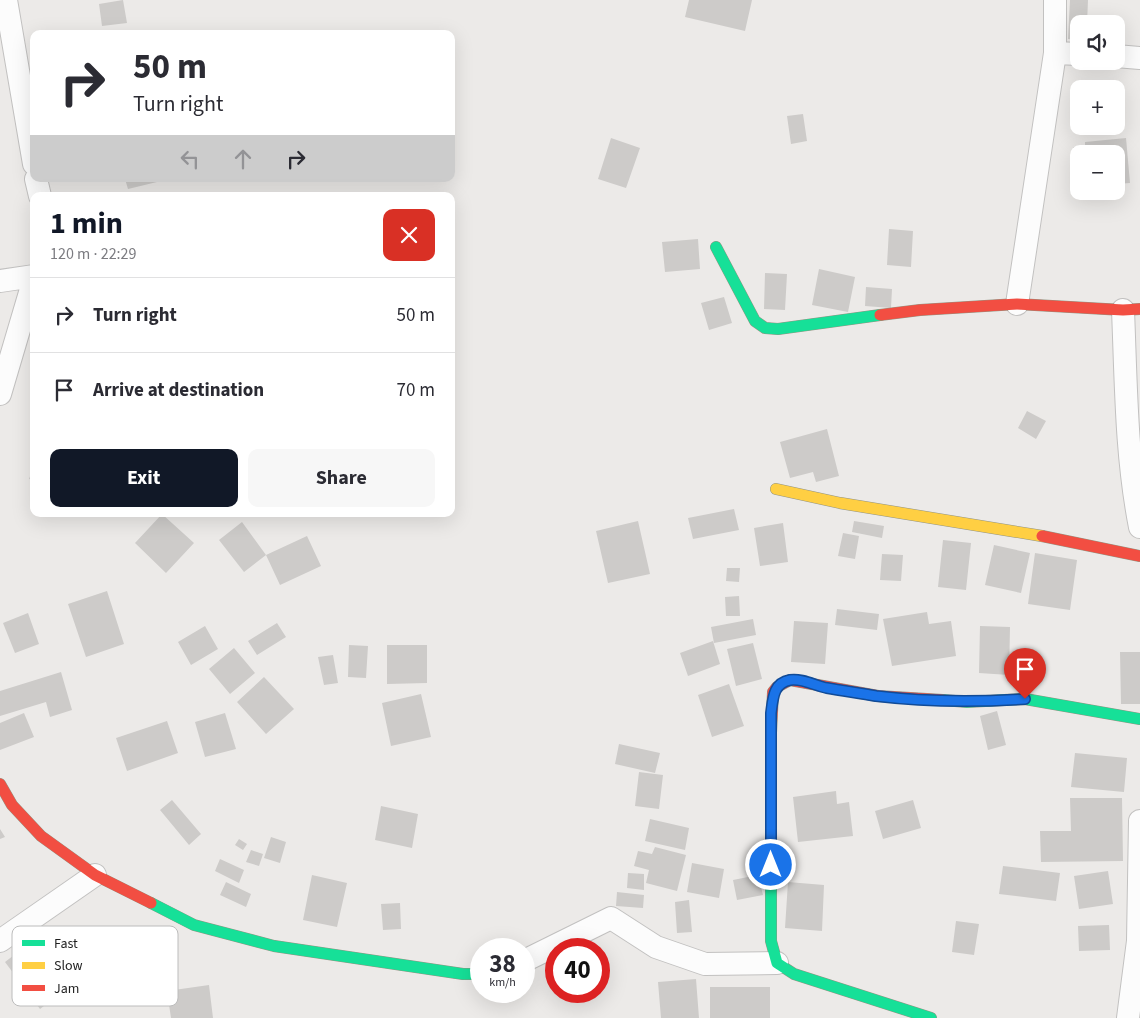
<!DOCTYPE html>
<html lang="en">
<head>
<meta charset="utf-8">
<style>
	body { margin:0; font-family:"Source Sans 3",sans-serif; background:#f7f7f7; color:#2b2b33; height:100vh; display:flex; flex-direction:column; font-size:19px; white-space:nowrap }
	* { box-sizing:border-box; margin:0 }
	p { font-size:16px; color:#7c7c81 }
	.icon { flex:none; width:28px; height:28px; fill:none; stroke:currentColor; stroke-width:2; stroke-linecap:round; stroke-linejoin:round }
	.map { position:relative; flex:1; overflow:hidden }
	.side { position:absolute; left:30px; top:192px; width:425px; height:325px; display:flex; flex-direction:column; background:#fff; border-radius:10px; box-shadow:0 5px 20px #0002 }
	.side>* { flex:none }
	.banner { position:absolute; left:30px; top:30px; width:425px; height:152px; border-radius:10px; box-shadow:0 5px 20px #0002; background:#fff; color:#2b2b33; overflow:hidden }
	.buttons { position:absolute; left:1070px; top:15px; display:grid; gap:10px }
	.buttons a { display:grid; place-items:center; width:55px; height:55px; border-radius:10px; background:#fff; box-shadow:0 5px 20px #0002; font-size:25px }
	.speed { position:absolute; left:470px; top:938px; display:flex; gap:10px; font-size:25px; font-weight:700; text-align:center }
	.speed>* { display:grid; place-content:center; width:65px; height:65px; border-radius:50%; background:#fff; box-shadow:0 5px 20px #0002; line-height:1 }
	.speed small { font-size:12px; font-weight:400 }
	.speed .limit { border:8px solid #d22; background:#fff; color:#111 }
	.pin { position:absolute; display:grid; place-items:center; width:42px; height:42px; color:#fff; margin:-51px -21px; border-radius:50% 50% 50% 0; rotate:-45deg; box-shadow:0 0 5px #0007 }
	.pin .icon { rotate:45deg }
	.me { position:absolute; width:55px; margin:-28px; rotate:0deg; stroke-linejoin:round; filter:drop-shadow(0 0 4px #0008) }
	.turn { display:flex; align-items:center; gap:18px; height:105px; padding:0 20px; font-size:22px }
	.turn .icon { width:65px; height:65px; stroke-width:2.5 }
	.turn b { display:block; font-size:35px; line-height:42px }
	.lanes { display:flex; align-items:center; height:48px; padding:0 20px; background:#0003; justify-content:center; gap:25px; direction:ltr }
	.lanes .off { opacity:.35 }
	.round { display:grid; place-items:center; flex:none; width:52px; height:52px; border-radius:10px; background:#f7f7f7 }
	.head { display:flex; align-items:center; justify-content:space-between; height:85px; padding:0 20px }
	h1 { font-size:30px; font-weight:700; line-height:38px; color:#111827 }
	.action { display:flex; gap:10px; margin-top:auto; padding:10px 20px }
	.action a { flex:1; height:58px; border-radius:10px; background:#111827; color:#fff; font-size:20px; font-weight:700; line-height:58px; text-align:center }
	.action a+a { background:#f7f7f7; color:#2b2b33 }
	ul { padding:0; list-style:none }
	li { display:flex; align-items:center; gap:15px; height:75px; padding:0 20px; border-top:1px solid #e1e1e2 }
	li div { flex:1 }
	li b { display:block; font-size:19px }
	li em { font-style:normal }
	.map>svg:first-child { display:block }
</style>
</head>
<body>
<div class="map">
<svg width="1140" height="1018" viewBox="0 0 1140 1018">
	<rect width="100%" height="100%" fill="#eceae8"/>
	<path fill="#cdcbc9" d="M123,0L127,23L102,26L99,4Z
		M689,0H752L745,31L685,17Z
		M1070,0H1088L1087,24H1079V40L1068,39Z
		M130,30V34H110V33Z
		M803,114L807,141L791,144L787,116Z
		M611,138L640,148L626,188L598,179Z
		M1126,138L1130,183L1116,184V154H1079V169L1075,170L1073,147H1085V142Z
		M125,179H156L157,182L128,189Z
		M889,229L913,231L911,267L887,265Z
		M698,239L700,269L665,272L662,242Z
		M819,269L855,277L848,312L812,305Z
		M765,273L787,274L785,310L764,309Z
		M866,287L892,289L891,308L865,306Z
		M724,297L732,323L709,330L701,303Z
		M1027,411L1046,421L1036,439L1018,428Z
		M827,429L839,476L816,482L813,472L790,478L780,442Z
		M34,466V480L29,479Z
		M734,509L739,530L693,539L688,518Z
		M162,514L194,543L166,573L135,543Z
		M638,521L650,574L608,583L596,531Z
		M854,521L884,526L882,538L852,532Z
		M242,522L266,555L307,536L321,566L280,585L266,555L244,572L219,540Z
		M783,523L788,562L760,566L754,528Z
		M843,533L859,536L855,559L838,556Z
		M943,540L971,543L966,590L938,587Z
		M994,545L1030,553L1021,593L985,585Z
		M1035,553L1077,560L1070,610L1028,604Z
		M882,554L903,555L901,581L880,580Z
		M727,568H740L739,582L726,581Z
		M107,591L124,644L86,657L68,604Z
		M739,596L740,616H726L725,597Z
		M837,609L879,614L877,630L835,625Z
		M927,612L929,624L951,621L956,656L892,666L883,619Z
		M28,613L39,644L15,653L3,623Z
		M753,619L756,635L714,643L711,627Z
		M794,621L828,623L825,664L791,662Z
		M277,623L286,637L257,655L248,641Z
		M205,626L218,649L191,665L178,642Z
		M980,626L1010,627L1009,675L979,673Z
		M713,641L720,664L688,676L680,653Z
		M753,643L762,679L736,686L727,649Z
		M349,645L368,646L366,678L348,677Z
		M387,645H427V683L387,684Z
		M234,648L255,673L230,694L209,669Z
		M1120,652H1140V704H1121Z
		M333,655L338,683L324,685L318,657Z
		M61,672L72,710L50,717L46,702L0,716V691Z
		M264,677L294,709L266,734L237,702Z
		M729,684L744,726L712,737L698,695Z
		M421,694L431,737L391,746L382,703Z
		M997,711L1006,745L988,750L980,716Z
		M24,713L34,737L0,750V723Z
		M225,713L236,749L205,757L195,722Z
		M167,721L178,753L127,771L116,738Z
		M619,744L660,753L655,773L615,764Z
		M1075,753L1127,758L1124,792L1071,787Z
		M639,772L663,775L659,809L635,806Z
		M836,791L837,804L849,802L853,836L798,842L793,797Z
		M1070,798H1122L1123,861L1041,862L1040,831H1071Z
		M172,800L201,834L189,845L160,810Z
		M913,800L921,828L883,839L875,811Z
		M381,806L418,814L412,848L375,840Z
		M650,819L689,828L685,850L645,841Z
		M0,829L5,837L0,839Z
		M271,837L286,842L280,863L264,858Z
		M239,839L247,844L243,850L235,845Z
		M655,847L686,855L677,891L646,883L649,870L634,866L638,851L652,854Z
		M251,850L263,854L259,866L246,862Z
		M220,859L244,870L239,883L215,871Z
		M692,863L724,869L719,898L687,892Z
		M1003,866L1060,873L1056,901L999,894Z
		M1108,871L1113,904L1079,909L1074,876Z
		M628,873L644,874V890L627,888Z
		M312,875L347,883L337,927L303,920Z
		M758,875L763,895L737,900L733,880Z
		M226,882L251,894L246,907L220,895Z
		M788,882L824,885L822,931L785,928Z
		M617,892L644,895L643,908L616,906Z
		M689,900L692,932L677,933L675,902Z
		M400,903L401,929L383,930L381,904Z
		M956,921L979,924L974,955L952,952Z
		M1109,925L1110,950L1079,951L1078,926Z
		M44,932L79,979L40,1009L5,962Z
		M696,979L699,1018H661L658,982Z
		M209,985L213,1018H171L167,991Z
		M710,987H770V1018H710Z"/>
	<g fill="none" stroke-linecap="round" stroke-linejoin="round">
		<g stroke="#c2c1c0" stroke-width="24">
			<path id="street" d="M6,0L34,164
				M1055,53L1079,54
				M1116,56L1140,58
				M36,179L40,196
				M0,281L34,276
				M1017,304L1055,53V0
				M1123,310C1126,383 1126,456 1140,527
				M0,394L34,279
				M0,941L95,875
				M524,961L611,918L656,947L705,964L777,963
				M1128,1018L1138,941L1140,821"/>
		</g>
		<g stroke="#939482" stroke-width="12">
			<path id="fast" d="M716,247L755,321L765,328L778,329L880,315
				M943,700L967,702L1025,699L1140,719
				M771,733V941L777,963L794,974L931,1018
				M151,903L194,925L274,946L463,974H481"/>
		</g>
		<g stroke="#939482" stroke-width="12">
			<path id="slow" d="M776,489L840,503L1042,536"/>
		</g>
		<g stroke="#939482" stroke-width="12">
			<path id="jam" d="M880,315L920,310L1017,304L1123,310L1140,309
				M1042,536L1140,556
				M771,733L773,692L777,687L790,680L878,696L943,700
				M0,784L12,805L41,836L95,875L151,903"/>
		</g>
		<use href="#street" stroke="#fcfcfc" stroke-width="22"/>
		<use href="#fast" stroke="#16e098" stroke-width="11"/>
		<use href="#slow" stroke="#ffcf43" stroke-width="11"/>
		<use href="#jam" stroke="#f24e42" stroke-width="11"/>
	</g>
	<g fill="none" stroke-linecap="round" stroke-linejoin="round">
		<g stroke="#114b97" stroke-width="12">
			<path id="route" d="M771,865V713C773,699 773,683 790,680C802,678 816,686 827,688C843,691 860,693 876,696C926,702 976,702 1025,699"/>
		</g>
		<use href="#route" stroke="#1a73e8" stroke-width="9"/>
	</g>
	<rect x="12" y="926" width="166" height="80" rx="8" fill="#fff" stroke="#bcbcbc" stroke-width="1"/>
	<rect x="22" y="940" width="23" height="6" fill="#16e098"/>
	<rect x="22" y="962" width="23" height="7" fill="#ffcf43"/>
	<rect x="22" y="985" width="23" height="6" fill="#f24e42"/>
	<g font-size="14" fill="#1f1f1f">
		<text x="54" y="948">Fast</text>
		<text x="54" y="970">Slow</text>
		<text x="54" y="993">Jam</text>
	</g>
</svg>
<div class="buttons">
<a><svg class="icon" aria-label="sound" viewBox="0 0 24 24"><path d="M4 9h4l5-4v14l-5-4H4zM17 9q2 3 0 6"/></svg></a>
<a>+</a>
<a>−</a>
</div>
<div class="speed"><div>38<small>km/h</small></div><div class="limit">40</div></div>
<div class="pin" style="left:1025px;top:699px;background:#d93025"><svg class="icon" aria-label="arrive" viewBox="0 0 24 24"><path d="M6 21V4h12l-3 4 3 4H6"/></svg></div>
<svg class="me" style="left:771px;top:865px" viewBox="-20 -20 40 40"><circle r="17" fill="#1a73e8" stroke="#fff" stroke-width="3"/><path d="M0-11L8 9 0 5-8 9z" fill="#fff"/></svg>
<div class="banner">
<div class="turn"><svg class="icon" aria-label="right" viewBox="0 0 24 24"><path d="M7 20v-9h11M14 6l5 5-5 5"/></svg><div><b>50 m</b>Turn right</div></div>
<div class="lanes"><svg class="icon off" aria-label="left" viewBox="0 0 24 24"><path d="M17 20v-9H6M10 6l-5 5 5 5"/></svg><svg class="icon off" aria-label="ahead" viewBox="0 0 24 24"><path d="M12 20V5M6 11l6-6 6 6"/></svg><svg class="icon" aria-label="right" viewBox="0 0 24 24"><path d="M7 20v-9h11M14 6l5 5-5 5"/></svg></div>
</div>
<section class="side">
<div class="head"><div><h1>1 min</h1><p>120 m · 22:29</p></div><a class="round" style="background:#d93025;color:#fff"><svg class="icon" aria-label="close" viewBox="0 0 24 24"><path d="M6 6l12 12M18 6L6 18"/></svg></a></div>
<ul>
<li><svg class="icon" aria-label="right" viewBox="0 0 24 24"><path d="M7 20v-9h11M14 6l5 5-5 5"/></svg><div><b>Turn right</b></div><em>50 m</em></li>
<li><svg class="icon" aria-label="arrive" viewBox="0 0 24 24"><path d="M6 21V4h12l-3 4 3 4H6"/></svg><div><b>Arrive at destination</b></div><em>70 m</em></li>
</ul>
<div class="action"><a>Exit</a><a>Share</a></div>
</section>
</div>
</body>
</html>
